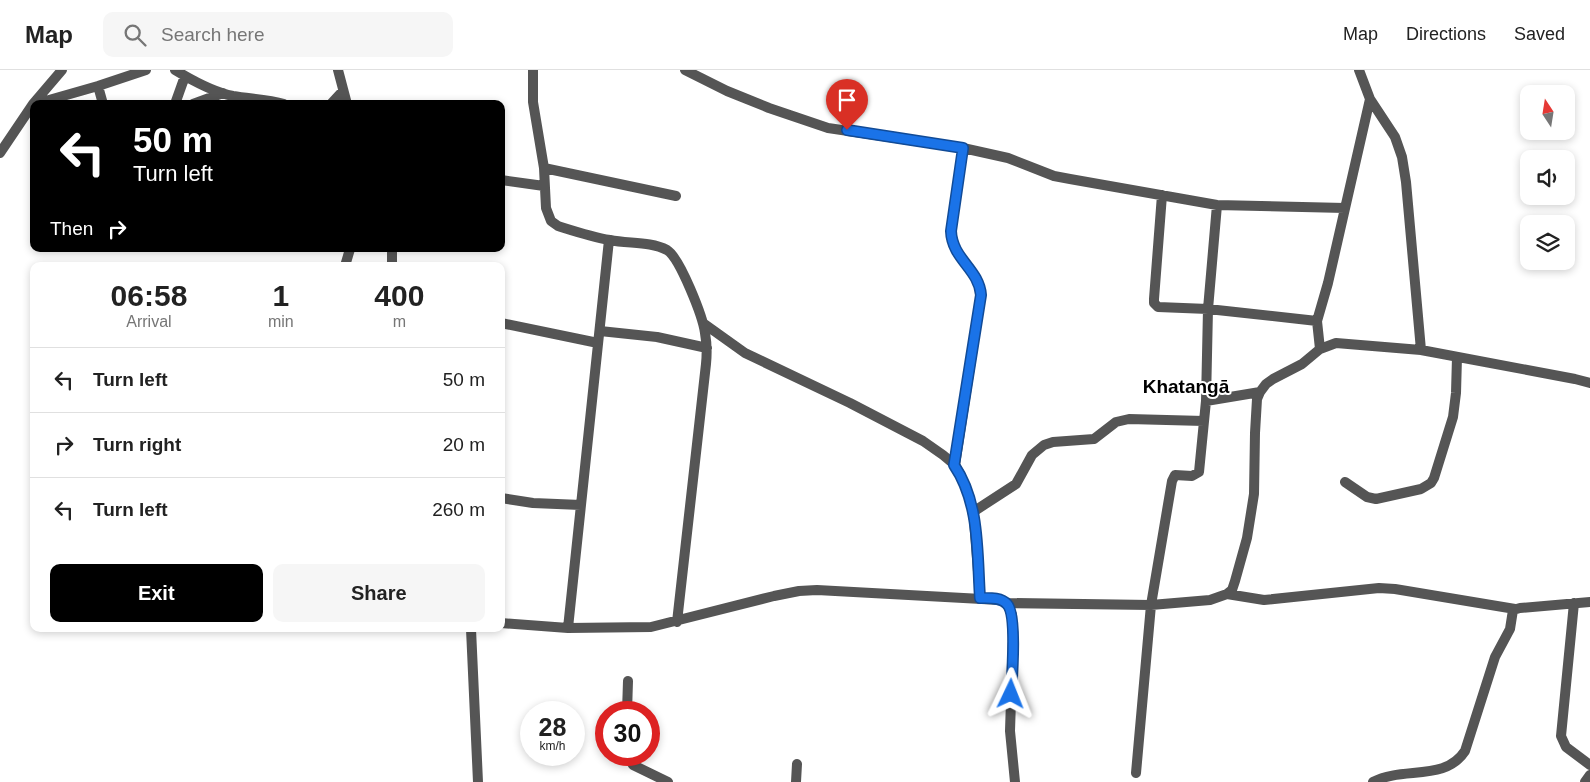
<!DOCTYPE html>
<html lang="en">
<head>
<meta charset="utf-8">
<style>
	body { margin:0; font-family:Helvetica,sans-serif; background:#f6f6f6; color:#222; height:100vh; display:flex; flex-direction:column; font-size:19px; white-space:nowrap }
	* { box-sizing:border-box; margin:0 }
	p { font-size:16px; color:#767676 }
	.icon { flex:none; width:28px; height:28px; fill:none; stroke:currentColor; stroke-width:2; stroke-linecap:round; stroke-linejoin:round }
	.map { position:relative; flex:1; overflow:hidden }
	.side { position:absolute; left:30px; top:192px; width:475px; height:370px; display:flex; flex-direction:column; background:#fff; border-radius:10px; box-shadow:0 2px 8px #0003 }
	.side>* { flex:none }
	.top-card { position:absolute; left:30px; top:30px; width:475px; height:152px; border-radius:10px; box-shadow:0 2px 8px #0003; background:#000; color:#fff; overflow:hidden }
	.needle { width:32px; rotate:348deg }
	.fabs { position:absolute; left:1520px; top:15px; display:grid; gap:10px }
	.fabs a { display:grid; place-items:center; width:55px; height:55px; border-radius:10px; background:#fff; box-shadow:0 2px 8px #0003; font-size:25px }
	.speed { position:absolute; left:520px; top:631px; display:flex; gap:10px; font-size:25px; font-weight:700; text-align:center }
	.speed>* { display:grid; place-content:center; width:65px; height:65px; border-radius:50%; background:#fff; box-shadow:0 2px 8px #0003; line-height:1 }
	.speed small { font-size:12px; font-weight:400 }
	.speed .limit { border:8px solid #d22; background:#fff; color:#111 }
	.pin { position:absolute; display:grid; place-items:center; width:42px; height:42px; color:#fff; margin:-51px -21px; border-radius:50% 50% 50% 0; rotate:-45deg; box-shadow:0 0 5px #0007 }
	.pin .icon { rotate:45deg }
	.me { position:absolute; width:55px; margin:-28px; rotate:2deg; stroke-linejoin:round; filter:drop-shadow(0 0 4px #0008) }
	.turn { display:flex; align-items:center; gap:18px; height:105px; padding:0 20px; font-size:22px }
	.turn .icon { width:65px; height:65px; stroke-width:2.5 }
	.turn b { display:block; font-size:35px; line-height:42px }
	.then { display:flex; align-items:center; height:48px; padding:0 20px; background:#0003; gap:10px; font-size:19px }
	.eta { display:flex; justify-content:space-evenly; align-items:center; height:85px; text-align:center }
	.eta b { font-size:30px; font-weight:700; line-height:35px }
	.button { display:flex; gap:10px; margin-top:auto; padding:10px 20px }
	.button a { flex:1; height:58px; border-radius:10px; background:#000; color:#fff; font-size:20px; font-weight:700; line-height:58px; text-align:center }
	.button a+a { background:#f6f6f6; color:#222 }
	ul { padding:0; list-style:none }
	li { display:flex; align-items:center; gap:15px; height:65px; padding:0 20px; border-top:1px solid #e0e0e0 }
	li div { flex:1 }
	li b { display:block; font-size:19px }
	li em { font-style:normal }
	header { display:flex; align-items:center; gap:30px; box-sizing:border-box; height:70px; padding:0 25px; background:#fff; border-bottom:1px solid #e0e0e0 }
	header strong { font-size:24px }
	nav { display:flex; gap:28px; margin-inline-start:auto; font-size:18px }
	.search { width:350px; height:45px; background:#f6f6f6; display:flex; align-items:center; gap:12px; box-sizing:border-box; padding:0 18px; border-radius:10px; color:#767676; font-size:19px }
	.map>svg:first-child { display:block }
</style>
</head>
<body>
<header>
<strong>Map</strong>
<div class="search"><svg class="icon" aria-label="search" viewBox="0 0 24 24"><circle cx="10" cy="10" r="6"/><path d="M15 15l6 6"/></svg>Search here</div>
<nav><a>Map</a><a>Directions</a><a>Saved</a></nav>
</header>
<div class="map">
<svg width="1590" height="712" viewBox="0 0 1590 712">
	<rect width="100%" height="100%" fill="#fff"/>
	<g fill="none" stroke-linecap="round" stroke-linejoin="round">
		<path stroke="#555" stroke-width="10" d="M175,0C193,11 213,22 233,26C250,29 267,29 284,34
			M338,0L347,34
			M533,0V32L544,98L546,138L551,151L558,156C574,161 592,167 610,170C628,174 650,171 667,180C680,188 703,247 705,263C707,274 707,284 706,294L677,552
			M685,0L727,21L769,38L828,58L963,78L1008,88L1054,106L1070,109L1217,135L1345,138
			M1359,0L1370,29L1395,67L1402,87L1406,112L1421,280
			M98,16L103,34
			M35,34L98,16L146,0
			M175,34L185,6
			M193,34L223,23
			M331,34L343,21
			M0,83L33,34L62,0
			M544,98L676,126
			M501,110L544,116
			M1162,125L1154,229V233L1158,237L1208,239L1317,251
			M1217,135L1208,239L1206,331L1260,322
			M345,196L350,179
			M392,196V179
			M501,253L598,273
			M703,253L745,283L850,333L923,371L943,385L955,395L961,406L970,429L974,450L980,527
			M600,261L657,267L707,278
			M1320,279L1317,251L1328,213L1370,29
			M955,395L981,225C979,199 952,189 951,161L963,78
			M1345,412L1367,427L1376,429L1421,419L1431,413L1434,408L1453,347L1456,323L1457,287
			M501,428L533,433L581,435
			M973,442L1016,414L1032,385L1044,375L1053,372L1094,369L1116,352L1129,349L1204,351
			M1227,524L1264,530L1379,518L1395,519L1515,539
			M1007,533L1151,535L1210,530L1227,524L1232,520L1235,511L1247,468L1254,424L1255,363L1257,329L1260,322L1266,314L1273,309L1302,294L1320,279L1336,273L1421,280L1575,309L1590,313
			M1574,533L1561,666L1566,677L1590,695
			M501,553L568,558L651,557L774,526L799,521L817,520L1000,530L1007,533L1012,545L1013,568L1010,661L1015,712
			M568,558L609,170
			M471,559L478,712
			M627,642L628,611
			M627,685L633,695L668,712
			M1136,703L1151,535L1172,411L1175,405L1192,406L1199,402L1206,331
			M796,712L797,694
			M1373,712C1403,696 1445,712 1465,681L1495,587L1510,559L1513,540L1520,538L1590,532
			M1585,712L1590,705"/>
	</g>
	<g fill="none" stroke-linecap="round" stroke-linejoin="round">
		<g stroke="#114b97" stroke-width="12">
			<path id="route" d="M847,60L963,78L951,161C952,189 979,199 981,225L954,395C980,433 977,483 980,528C989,528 1001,527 1007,534C1017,544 1012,608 1011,624"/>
		</g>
		<use href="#route" stroke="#1a73e8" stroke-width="9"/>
	</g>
	<g text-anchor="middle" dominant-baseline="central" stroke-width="4" stroke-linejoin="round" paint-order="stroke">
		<g font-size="19" font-weight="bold" fill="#000" stroke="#fff">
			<text x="1186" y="316">Khatangā</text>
		</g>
	</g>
</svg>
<div class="fabs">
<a><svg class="needle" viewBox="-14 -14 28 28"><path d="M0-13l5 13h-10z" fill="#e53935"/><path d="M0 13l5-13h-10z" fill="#767676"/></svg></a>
<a><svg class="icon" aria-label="sound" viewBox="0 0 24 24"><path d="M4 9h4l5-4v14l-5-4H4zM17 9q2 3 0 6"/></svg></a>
<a><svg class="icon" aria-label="layers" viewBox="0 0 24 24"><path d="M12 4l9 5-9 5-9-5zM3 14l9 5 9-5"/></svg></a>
</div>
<div class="speed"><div>28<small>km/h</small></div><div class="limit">30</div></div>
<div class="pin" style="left:847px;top:60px;background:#d93025"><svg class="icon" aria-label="arrive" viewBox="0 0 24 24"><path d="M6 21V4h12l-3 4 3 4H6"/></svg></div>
<svg class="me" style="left:1011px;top:624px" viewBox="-20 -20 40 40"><path d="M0-17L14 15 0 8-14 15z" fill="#1a73e8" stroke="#fff" stroke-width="4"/></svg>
<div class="top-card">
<div class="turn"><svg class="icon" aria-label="left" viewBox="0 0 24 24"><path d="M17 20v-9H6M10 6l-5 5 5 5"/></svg><div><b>50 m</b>Turn left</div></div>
<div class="then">Then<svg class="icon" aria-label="right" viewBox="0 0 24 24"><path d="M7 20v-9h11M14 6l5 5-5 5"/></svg></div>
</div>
<section class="side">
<div class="eta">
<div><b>06:58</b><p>Arrival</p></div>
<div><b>1</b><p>min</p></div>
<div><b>400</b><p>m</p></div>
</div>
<ul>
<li><svg class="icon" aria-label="left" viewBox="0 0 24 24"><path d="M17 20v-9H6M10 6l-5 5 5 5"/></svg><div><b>Turn left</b></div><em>50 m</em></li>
<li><svg class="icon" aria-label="right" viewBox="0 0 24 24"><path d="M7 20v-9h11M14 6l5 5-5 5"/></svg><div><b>Turn right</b></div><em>20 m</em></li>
<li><svg class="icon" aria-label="left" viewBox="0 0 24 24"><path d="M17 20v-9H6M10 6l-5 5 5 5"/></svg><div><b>Turn left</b></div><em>260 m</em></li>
</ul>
<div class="button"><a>Exit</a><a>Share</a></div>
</section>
</div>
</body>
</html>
